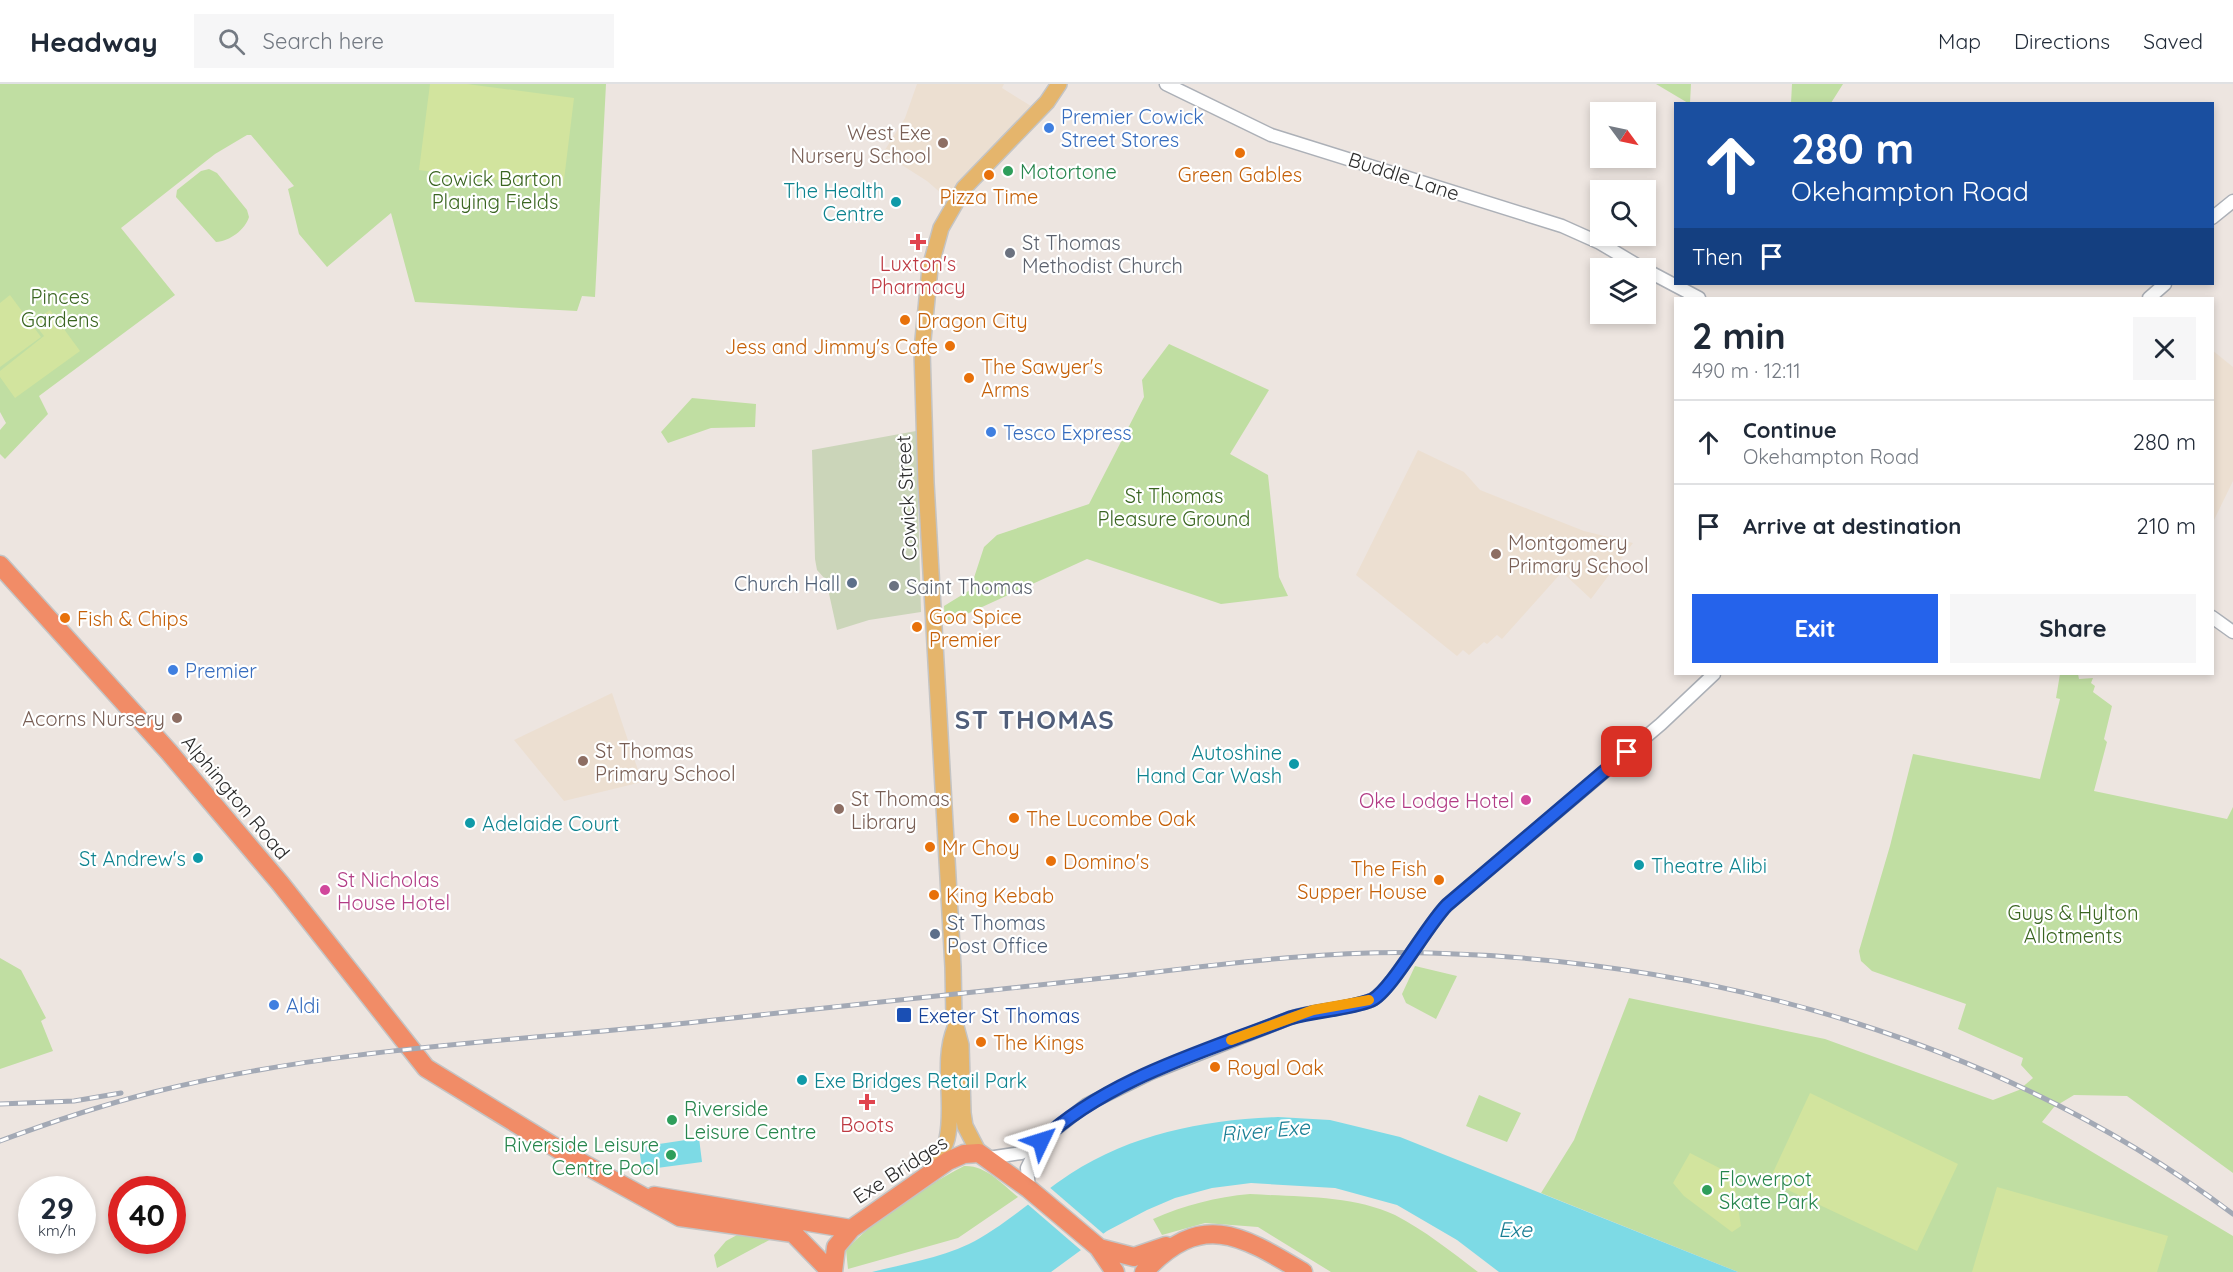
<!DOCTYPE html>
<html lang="en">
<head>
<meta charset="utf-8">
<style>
	body { margin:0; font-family:Quicksand,sans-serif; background:#f6f6f7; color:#1f2937; height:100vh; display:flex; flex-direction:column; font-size:22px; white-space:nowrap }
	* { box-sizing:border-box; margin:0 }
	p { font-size:20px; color:#747a83 }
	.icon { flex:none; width:33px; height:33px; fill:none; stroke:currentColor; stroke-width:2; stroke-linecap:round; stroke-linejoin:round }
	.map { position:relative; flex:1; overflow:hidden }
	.details { position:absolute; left:1674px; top:213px; width:540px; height:378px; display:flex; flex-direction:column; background:#fff; border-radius:0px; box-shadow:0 3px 9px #0003 }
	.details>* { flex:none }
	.banner { position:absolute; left:1674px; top:18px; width:540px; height:183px; border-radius:0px; box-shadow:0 3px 9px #0003; background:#1a4fa0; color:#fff; overflow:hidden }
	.needle { width:39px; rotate:123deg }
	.buttons { position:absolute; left:1590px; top:18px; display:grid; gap:12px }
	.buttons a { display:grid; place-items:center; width:66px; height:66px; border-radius:0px; background:#fff; box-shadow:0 3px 9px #0003; font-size:30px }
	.speed { position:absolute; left:18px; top:1092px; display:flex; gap:12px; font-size:30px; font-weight:700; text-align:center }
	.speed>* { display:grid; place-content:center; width:78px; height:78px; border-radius:50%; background:#fff; box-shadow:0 3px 9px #0003; line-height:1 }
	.speed small { font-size:15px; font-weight:400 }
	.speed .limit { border:9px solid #d22; background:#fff; color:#111 }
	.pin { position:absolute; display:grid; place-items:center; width:51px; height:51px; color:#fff; margin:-26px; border-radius:12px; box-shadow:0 3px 9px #0006 }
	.me { position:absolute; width:66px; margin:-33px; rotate:49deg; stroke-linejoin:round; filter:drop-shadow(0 0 4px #0008) }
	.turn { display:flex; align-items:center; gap:21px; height:126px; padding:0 18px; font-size:27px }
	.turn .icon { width:78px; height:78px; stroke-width:2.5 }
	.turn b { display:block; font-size:42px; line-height:51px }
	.then { display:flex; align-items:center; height:57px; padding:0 18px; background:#0003; gap:12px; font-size:22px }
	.round { display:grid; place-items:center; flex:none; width:63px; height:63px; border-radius:0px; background:#f6f6f7 }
	.headline { display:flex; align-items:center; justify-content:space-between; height:102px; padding:0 18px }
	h1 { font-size:36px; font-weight:700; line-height:45px }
	.primary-button { display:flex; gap:12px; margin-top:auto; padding:12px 18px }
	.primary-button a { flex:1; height:69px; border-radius:0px; background:#2563eb; color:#fff; font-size:24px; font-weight:700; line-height:69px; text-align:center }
	.primary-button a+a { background:#f6f6f7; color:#1f2937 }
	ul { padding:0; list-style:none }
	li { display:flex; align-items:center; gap:18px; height:84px; padding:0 18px; border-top:2px solid #e0e1e3 }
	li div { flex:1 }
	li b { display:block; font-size:22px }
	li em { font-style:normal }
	header { display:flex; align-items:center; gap:36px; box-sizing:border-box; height:84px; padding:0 30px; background:#fff; border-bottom:2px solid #e0e1e3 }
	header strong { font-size:28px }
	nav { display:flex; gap:33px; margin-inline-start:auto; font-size:21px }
	.search { width:420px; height:54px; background:#f6f6f7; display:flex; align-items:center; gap:15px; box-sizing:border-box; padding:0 21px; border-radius:0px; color:#747a83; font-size:22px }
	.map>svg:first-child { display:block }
</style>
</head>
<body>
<header>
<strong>Headway</strong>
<div class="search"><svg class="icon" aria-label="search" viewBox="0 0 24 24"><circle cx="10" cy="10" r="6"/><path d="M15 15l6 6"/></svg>Search here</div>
<nav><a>Map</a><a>Directions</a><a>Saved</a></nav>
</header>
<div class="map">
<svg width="2233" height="1188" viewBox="0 0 2233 1188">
	<rect width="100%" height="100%" fill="#ede5e0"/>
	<path fill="#ecdfd1" d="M917,0H1004L1002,4L1031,22L950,117L927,97L883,69L905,34Z
		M2212,266L2233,283V397L2213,438Z
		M1418,366L1464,388L1480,406L1584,447L1633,459L1591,515L1562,488L1502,555L1497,551L1487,560L1484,558L1469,571L1463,566L1457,572L1356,491Z
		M612,609L642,698L564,717L514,656Z"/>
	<path fill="#c0dea2" d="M0,0H606L595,213L582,212L577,227L415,218L391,129L327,183L299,150L288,105L294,102L251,51H247L215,70L121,144L175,211L39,312L48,330L5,375L0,370V346L6,339L0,328Z
		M1656,0H1691L1690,19H1688Z
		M1792,0H1843L1831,19H1791Z
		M209,85L217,89L247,126L249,133C245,146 230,157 216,158L176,113L177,106L201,87Z
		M1169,260L1269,306L1230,370L1268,391L1279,493L1288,512L1221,520L1087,475L945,540L944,522L970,506L984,463L997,451L1089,420L1144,313L1142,296Z
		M692,314L756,320L755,343L711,344L668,359L661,348Z
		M2060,590H2078L2079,595L2093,594L2091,599L2095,602L2093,608L2112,622L2104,655L2107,658L2094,707L2227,735L2233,723V1089L2127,1012L2074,1011L2054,1023L2042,1038L2233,1152V1188H1738L1541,1109L1574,1056L1629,914L1825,955L1993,1016L2019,1006L2033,994L2021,981L2023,974L1958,945L1966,920L1872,887L1861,877L1859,867L1890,762L1913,670L2040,695L2060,615L2056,614Z
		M0,874L21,886L46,934L41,937L53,967L0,985Z
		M1415,882L1457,892L1436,935L1406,919L1402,910Z
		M1479,1011L1521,1029L1507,1058L1466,1042Z
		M964,1082C986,1081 1002,1100 1018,1113L958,1154L848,1185L846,1166C878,1132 924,1103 964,1082Z
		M1250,1110C1296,1113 1352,1111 1395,1131C1424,1146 1452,1168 1478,1188H1331L1258,1143L1205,1139L1162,1151L1153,1135C1185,1121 1216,1113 1250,1110Z
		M737,1151L773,1154L717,1184L714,1171L726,1157Z"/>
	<path fill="#cbd5b9" d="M916,347L921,528L869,536L837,546L826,496L817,486L815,475L812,366Z"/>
	<path fill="#d2e49e" d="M430,0H467L574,14L563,104L419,86Z
		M10,211L41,253L0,283V219Z
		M50,226L80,267L15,314L0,293V287L44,252L33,238Z
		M1810,1009L1958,1080L1917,1167L1769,1097Z
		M1690,1069L1733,1091L1741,1142L1732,1148L1684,1112L1673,1099Z
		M1997,1103L2168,1152L2157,1188H1972Z"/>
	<path fill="#7ddae5" d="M1278,1033L1330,1036L1400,1053L1738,1188H1499L1457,1156L1397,1121L1335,1104L1251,1099L1212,1104L1175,1114L1147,1126L1107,1147L1051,1188H872C904,1180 939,1174 969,1160C1002,1144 1038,1111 1070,1090C1134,1049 1204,1036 1278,1033Z
		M699,1054L702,1078L642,1086L639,1063Z"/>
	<path fill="#ede5e0" d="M1048,1102L1106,1152L1083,1168L1025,1118Z"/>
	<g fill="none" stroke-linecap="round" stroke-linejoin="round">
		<g stroke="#acb0b7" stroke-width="15">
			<path id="minor" d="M1166,0L1271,51L1562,142L1600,159L1642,184
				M2212,134L2233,117
				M1646,186L1699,214
				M2149,214L2165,200
				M2212,533L2233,548
				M988,1074L1021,1069L1041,1057L1086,1021L1106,1011L1151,989L1290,934C1316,925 1347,926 1372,916C1391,907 1427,841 1447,821L1661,640L1714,590
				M1029,1105L1027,1084L1040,1058"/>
		</g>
		<g stroke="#c4c4c4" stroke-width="18">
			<path id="major" d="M979,1069L965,1042L963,1029L961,961L954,935L953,883L926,399L922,266L930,184L941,144L964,104L1047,18L1059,0
				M930,1088C936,1077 944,1067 947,1055C955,1019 941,978 955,944"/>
		</g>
		<g stroke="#c4c4c4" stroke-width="21">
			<path id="highway" d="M0,481L169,668L280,799L426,984L571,1073L680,1133L793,1149L831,1188
				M654,1112L851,1145
				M1099,1164L1134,1173L1166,1162
				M833,1188L836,1163L851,1145L948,1077L964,1070L979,1069L1029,1105L1098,1163L1115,1188
				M1144,1188C1201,1126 1241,1151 1303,1188"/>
		</g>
		<use href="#minor" stroke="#fff" stroke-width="12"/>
		<use href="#major" stroke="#e5b56c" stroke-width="15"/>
		<use href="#highway" stroke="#f18c67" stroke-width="18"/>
		<g stroke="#a3a9b5" stroke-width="5">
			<path id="rail" d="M0,1020L74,1017L121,1009
				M0,1057C51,1038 102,1021 154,1008C334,963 522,957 705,937C847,921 989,907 1131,891C1230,879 1331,866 1431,869C1715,877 2004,958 2233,1130"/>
		</g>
		<use href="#rail" stroke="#fff" stroke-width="3" stroke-dasharray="9" stroke-linecap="butt"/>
	</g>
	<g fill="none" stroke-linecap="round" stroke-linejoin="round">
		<g stroke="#184099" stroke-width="15">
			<path id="route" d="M1041,1057C1108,994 1206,967 1290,934C1316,926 1347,926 1372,916C1391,907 1427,841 1447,821L1627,668"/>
		</g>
		<use href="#route" stroke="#2563eb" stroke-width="10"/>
		<path stroke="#f59e0b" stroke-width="10" d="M1231,956L1313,926L1369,916"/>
	</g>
	<g fill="#3f7fe0" stroke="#fff" stroke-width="2">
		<circle cx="1049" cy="44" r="6"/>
		<circle cx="991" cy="348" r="6"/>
		<circle cx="173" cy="586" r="6"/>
		<circle cx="274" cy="921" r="6"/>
	</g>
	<g fill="#8d6e63" stroke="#fff" stroke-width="2">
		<circle cx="943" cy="59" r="6"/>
		<circle cx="1496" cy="470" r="6"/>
		<circle cx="177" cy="634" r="6"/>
		<circle cx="583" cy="677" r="6"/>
		<circle cx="839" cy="725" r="6"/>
	</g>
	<g fill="#e8710a" stroke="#fff" stroke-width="2">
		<circle cx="1240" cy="69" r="6"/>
		<circle cx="989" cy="91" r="6"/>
		<circle cx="905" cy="236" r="6"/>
		<circle cx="950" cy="262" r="6"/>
		<circle cx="969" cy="294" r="6"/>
		<circle cx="65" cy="534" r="6"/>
		<circle cx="917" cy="543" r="6"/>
		<circle cx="1014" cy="734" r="6"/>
		<circle cx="930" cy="763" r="6"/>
		<circle cx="1051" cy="777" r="6"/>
		<circle cx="1439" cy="796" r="6"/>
		<circle cx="934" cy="811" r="6"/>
		<circle cx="981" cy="958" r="6"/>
		<circle cx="1215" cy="983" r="6"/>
	</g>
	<g fill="#2e9e5b" stroke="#fff" stroke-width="2">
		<circle cx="1008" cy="87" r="6"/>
		<circle cx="672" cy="1036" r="6"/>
		<circle cx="671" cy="1071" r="6"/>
		<circle cx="1707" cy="1106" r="6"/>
	</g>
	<g fill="#0f9aa8" stroke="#fff" stroke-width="2">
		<circle cx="896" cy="118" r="6"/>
		<circle cx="1294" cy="680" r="6"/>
		<circle cx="470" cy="739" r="6"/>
		<circle cx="198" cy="774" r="6"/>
		<circle cx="1639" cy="781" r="6"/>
		<circle cx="802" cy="996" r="6"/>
	</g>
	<g fill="#e0444e" stroke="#fff" stroke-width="2">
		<path d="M915 149h6v6h6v6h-6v6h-6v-6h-6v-6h6z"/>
		<path d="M864 1009h6v6h6v6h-6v6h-6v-6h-6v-6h6z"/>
	</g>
	<g fill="#6b7280" stroke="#fff" stroke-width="2">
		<circle cx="1010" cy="169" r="6"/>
		<circle cx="894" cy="502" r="6"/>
	</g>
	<g fill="#5c6f8a" stroke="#fff" stroke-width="2">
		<circle cx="852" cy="499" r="6"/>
		<circle cx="935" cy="850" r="6"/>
	</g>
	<g fill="#d1479c" stroke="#fff" stroke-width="2">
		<circle cx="1526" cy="716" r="6"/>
		<circle cx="325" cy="806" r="6"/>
	</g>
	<rect fill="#1a4fb4" stroke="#fff" stroke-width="2" x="896" y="923" width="16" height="16" rx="3"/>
	<g text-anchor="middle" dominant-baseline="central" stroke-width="4.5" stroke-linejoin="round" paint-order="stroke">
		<g font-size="20" fill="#366cbe" stroke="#fff" text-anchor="start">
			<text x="1061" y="32">Premier Cowick<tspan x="1061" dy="23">Street Stores</tspan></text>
			<text x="1003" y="348">Tesco Express</text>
			<text x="185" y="586">Premier</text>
			<text x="286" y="921">Aldi</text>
		</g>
		<g font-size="20" fill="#785e54" stroke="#fff" text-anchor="start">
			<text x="931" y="48" text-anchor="end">West Exe<tspan x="931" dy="23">Nursery School</tspan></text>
			<text x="1508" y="458">Montgomery<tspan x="1508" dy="23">Primary School</tspan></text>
			<text x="165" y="634" text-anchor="end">Acorns Nursery</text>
			<text x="595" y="666">St Thomas<tspan x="595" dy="23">Primary School</tspan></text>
			<text x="851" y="714">St Thomas<tspan x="851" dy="23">Library</tspan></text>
		</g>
		<g font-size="20" fill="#27864d" stroke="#fff" text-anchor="start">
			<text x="1020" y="87">Motortone</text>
			<text x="684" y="1024">Riverside<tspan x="684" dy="23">Leisure Centre</tspan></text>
			<text x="659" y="1060" text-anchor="end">Riverside Leisure<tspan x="659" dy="23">Centre Pool</tspan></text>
			<text x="1719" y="1094">Flowerpot<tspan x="1719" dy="23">Skate Park</tspan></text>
		</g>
		<g font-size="20" fill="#c56008" stroke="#fff" text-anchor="start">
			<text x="1240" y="90" text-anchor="middle">Green Gables</text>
			<text x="989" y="112" text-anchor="middle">Pizza Time</text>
			<text x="917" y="236">Dragon City</text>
			<text x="938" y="262" text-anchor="end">Jess and Jimmy's Cafe</text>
			<text x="981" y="282">The Sawyer's<tspan x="981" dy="23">Arms</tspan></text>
			<text x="929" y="532">Goa Spice<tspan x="929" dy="23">Premier</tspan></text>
			<text x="77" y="534">Fish &amp; Chips</text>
			<text x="1026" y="734">The Lucombe Oak</text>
			<text x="942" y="763">Mr Choy</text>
			<text x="1063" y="777">Domino's</text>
			<text x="1427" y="784" text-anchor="end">The Fish<tspan x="1427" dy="23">Supper House</tspan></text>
			<text x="946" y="811">King Kebab</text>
			<text x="993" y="958">The Kings</text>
			<text x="1227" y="983">Royal Oak</text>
		</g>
		<g font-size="20" fill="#2c2c2c" stroke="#fff">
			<text transform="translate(1404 92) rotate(18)">Buddle Lane</text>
			<text transform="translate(906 414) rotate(-93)">Cowick Street</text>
			<text transform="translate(236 713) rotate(50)">Alphington Road</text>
			<text transform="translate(900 1085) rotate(-33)">Exe Bridges</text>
		</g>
		<g font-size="20" fill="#3a6521" stroke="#fff">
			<text x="495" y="94">Cowick Barton<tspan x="495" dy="23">Playing Fields</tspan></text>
			<text x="60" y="212">Pinces<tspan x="60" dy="23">Gardens</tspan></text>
			<text x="1174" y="411">St Thomas<tspan x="1174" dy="23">Pleasure Ground</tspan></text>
			<text x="2073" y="828">Guys &amp; Hylton<tspan x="2073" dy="23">Allotments</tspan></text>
		</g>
		<g font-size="20" fill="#0d838f" stroke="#fff" text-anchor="end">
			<text x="884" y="106">The Health<tspan x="884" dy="23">Centre</tspan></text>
			<text x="1282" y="668">Autoshine<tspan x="1282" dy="23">Hand Car Wash</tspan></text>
			<text x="482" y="739" text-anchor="start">Adelaide Court</text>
			<text x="186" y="774">St Andrew's</text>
			<text x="1651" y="781" text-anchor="start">Theatre Alibi</text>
			<text x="814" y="996" text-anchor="start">Exe Bridges Retail Park</text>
		</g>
		<g font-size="20" fill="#5b616d" stroke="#fff" text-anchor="start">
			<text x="1022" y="158">St Thomas<tspan x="1022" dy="23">Methodist Church</tspan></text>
			<text x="906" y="502">Saint Thomas</text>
		</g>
		<g font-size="20" fill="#be3a42" stroke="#fff">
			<text x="918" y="179">Luxton's<tspan x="918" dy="23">Pharmacy</tspan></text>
			<text x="867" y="1040">Boots</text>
		</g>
		<g font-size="20" fill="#4e5e75" stroke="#fff" text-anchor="end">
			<text x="840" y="499">Church Hall</text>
			<text x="947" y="838" text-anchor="start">St Thomas<tspan x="947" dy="23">Post Office</tspan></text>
		</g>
		<g font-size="20" fill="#b23c85" stroke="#fff" text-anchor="end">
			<text x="1514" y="716">Oke Lodge Hotel</text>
			<text x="337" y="795" text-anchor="start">St Nicholas<tspan x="337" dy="23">House Hotel</tspan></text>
		</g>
		<g font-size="20" fill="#164399" stroke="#fff" text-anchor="start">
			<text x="918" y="931">Exeter St Thomas</text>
		</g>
		<g font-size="21" font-style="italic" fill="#197e94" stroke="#fff">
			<text transform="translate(1265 1046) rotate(-5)">River Exe</text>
			<text x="1515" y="1145">Exe</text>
		</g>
		<g font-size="26" font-weight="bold" letter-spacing="1.5" fill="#505e7a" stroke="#fff">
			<text x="1035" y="635">ST THOMAS</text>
		</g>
	</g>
</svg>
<div class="buttons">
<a><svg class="needle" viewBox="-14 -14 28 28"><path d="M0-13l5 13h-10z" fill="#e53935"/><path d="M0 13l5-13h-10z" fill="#747a83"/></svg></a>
<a><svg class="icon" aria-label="search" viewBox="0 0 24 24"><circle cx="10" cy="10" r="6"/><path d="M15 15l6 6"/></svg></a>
<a><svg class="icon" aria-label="layers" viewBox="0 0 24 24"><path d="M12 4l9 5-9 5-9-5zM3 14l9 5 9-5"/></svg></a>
</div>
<div class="speed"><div>29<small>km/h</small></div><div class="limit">40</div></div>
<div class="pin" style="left:1627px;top:668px;background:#d93025"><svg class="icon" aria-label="arrive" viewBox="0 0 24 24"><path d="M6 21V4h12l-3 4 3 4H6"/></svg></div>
<svg class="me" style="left:1041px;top:1057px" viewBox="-20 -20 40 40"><path d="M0-17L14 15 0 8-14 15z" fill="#2563eb" stroke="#fff" stroke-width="4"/></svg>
<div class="banner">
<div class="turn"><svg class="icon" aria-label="ahead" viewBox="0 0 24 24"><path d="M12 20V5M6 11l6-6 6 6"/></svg><div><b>280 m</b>Okehampton Road</div></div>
<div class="then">Then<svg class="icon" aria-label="arrive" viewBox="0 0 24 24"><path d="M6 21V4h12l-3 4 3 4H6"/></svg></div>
</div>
<section class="details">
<div class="headline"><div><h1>2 min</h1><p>490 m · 12:11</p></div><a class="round"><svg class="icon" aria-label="close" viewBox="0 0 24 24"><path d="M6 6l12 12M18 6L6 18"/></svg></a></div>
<ul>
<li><svg class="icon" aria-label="ahead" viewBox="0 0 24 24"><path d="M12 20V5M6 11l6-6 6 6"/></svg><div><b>Continue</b><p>Okehampton Road</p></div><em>280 m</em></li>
<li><svg class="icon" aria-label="arrive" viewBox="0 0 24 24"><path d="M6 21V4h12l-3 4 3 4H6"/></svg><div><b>Arrive at destination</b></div><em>210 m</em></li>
</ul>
<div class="primary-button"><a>Exit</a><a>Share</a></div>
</section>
</div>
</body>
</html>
